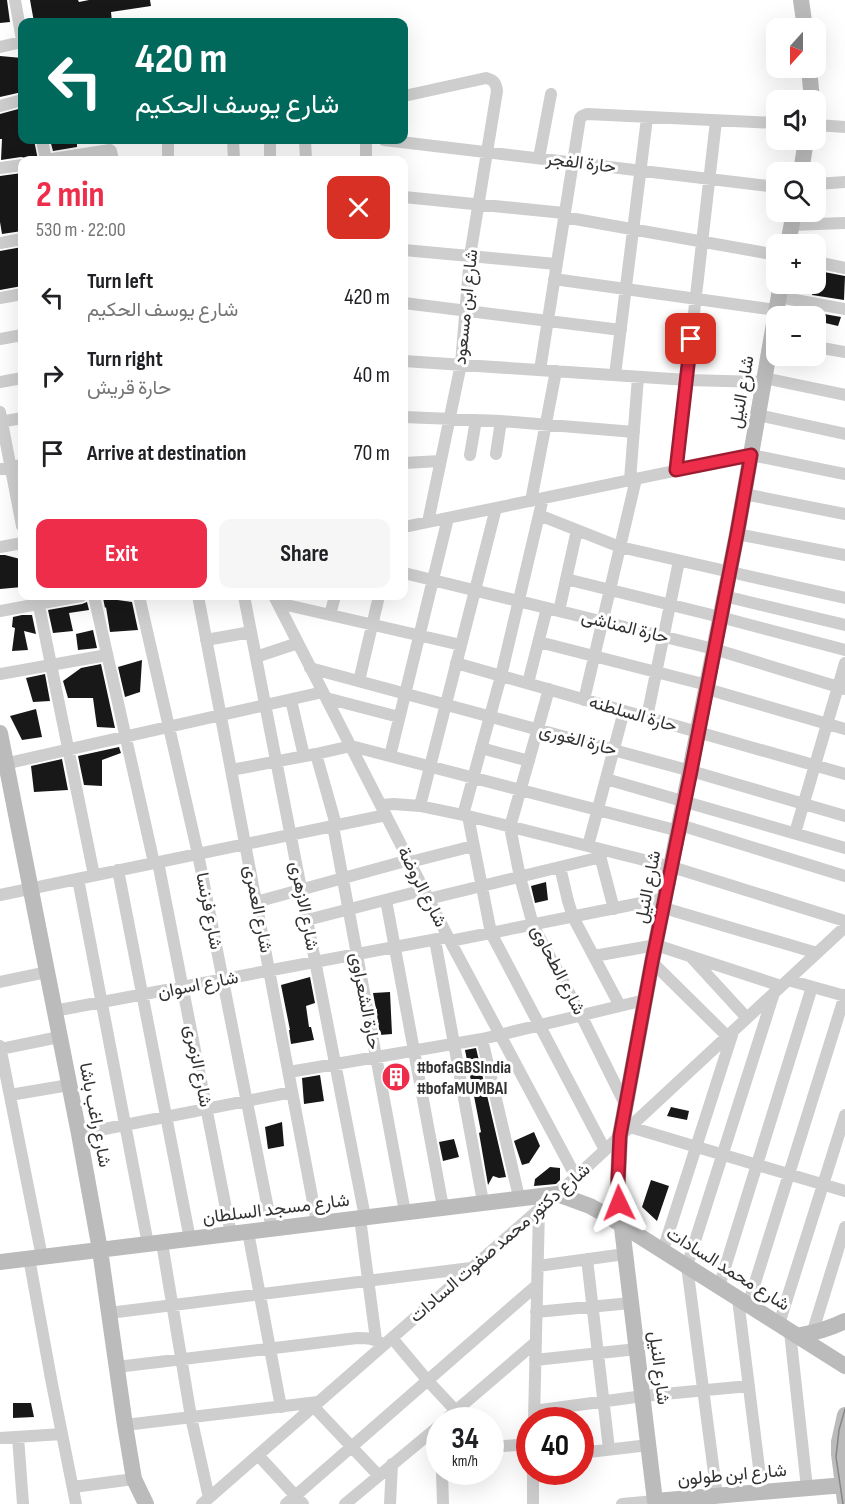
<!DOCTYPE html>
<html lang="en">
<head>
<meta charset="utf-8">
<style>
	body { margin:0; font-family:"Sofia Sans Condensed",Vazirmatn,sans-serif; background:#f6f6f6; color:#202124; height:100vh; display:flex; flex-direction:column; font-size:22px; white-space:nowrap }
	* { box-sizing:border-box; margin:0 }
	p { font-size:20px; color:#757577 }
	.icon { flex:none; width:33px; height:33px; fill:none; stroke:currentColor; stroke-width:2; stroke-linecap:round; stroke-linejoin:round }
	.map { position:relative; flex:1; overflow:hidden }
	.side { position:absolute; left:18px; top:156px; width:390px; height:444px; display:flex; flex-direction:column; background:#fff; border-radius:12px; box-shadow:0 6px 24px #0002 }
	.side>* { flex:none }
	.guide { position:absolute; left:18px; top:18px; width:390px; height:126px; border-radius:12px; box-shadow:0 6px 24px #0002; background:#00695c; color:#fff; overflow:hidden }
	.needle { width:39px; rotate:201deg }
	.fabs { position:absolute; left:766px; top:18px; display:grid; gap:12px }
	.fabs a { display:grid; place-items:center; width:60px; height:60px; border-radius:12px; background:#fff; box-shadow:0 6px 24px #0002; font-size:30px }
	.speed { position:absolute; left:426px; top:1407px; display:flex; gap:12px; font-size:30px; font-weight:700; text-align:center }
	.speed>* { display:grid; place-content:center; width:78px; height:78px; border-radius:50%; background:#fff; box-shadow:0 6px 24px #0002; line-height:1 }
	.speed small { font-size:15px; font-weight:400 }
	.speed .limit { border:9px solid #d22; background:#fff; color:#111 }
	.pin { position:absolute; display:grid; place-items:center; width:51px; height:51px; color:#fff; margin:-26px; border-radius:12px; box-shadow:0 3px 9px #0006 }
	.me { position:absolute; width:66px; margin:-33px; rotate:358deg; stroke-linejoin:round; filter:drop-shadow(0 0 4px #0008) }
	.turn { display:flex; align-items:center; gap:21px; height:126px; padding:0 18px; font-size:27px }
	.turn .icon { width:78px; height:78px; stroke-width:2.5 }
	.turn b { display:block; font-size:42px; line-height:51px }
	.round { display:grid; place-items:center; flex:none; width:63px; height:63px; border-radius:12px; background:#f6f6f6 }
	.overview { display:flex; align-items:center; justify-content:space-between; height:102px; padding:0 18px }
	h1 { font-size:36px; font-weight:700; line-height:45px; color:#ee2d4b }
	.cta { display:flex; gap:12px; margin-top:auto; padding:12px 18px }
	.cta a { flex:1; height:69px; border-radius:12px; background:#ee2d4b; color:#fff; font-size:24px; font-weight:700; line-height:69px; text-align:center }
	.cta a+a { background:#f6f6f6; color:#202124 }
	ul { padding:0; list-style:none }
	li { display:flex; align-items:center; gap:18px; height:78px; padding:0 18px }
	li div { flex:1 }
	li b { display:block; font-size:22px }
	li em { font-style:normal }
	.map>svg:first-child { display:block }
</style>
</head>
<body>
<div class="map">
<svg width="845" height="1504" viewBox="0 0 845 1504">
	<rect width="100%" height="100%" fill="#fff"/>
	<path fill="#181818" d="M0,0H7L10,22L0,23Z
		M30,0H78L79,2L89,0H150L151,6L111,12L112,22H34Z
		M0,56L22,58V92L0,97Z
		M22,108V140H34L38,160H29L26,158L21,157L1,160L2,139H0V114Z
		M50,140H77V147L53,151Z
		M22,173V231L2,234L0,222V176Z
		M22,247V286L0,290V251Z
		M819,271L845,276L844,300L812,295Z
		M813,312L841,317L838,326L817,321Z
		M0,555H5L20,559L22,568V587L0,589Z
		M103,598L132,602L138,630L110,632L106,607L105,608Z
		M87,602L89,610L69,613L73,631L53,633L48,610L82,604Z
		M22,615H32L36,634L24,631L28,650L12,651L15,628L12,627L13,617Z
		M93,630L97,648L78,650L76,634Z
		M142,660L140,692L125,697L118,667Z
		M101,664L115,728L97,727L93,698H68L63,681L81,668Z
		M45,674L50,701L33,702L26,678Z
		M36,709L42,737L22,740L10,716Z
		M119,747L121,753L102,760V786L84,785L78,756Z
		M62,759L68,790L34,792L31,766Z
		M546,882L548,900L535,903L531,886Z
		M310,977L315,1003L306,1006L309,1027H311L314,1040L291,1044L289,1030H290L281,985Z
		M390,992L392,1034L380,1035L377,1015V1009H376L373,993Z
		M476,1048L506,1177L499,1178L493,1176L488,1185L479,1133L481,1132L465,1050Z
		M403,1065L404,1087L390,1088L387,1066Z
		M320,1075L324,1101L304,1104L302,1078Z
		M671,1107L689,1111L687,1120L667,1116Z
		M282,1122L284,1146L268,1149L265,1127Z
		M534,1132L540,1146L529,1163L522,1165L514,1141Z
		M454,1139L459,1157L443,1161L439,1142Z
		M550,1167L560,1168V1180L556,1184L534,1186L535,1179Z
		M651,1180L669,1186L657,1221L642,1207Z
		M13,1403H31L34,1417L13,1418Z"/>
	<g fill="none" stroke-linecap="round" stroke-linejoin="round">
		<path stroke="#cecece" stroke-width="12" d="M15,0L22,40
			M0,47L22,42
			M404,96L486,78C494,80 496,83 497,91L470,256L461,364L428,522
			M0,106L22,100
			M816,125L845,127
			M42,140L46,160
			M233,140L234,160
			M270,140V160
			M305,140L306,160
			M366,140V160
			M384,140L777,187
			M539,158L551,94
			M46,160L110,150L111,151L113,160
			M168,160V140
			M0,168L22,165
			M816,184L845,182
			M404,197L564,213
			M564,217L777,255
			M791,225L845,223
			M0,243L22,239
			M404,250L556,264
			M816,262L845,268
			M554,279L776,310
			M779,297L845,309
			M0,298L22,294
			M404,303L621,330
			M0,339L22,335
			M816,347L845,352
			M404,361L687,380L763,382
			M540,370L580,118L582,116L587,114L777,123
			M615,375L647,118
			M764,378L845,395
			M0,382L22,378
			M0,412L22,526
			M758,415L845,434
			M404,417L501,421L634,432
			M0,422L22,418
			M496,454L501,421
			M470,455L476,420
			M404,463L440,461
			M0,469L22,465
			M676,470L716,121
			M630,480L638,377
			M744,494L845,514
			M531,501L556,371
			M539,515L620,547L845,598
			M404,527L751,455L845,474
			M737,534L845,555
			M0,547L22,543
			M404,573L714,649L845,689
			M566,579L720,617L845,650
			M37,596L94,875
			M94,596L154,863
			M139,596L198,854L272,1229
			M198,596L317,1223
			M244,596L365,1217
			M274,596L450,941L576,1177
			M724,596L845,625
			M278,603L461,645
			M0,611L81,596
			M559,611L577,530
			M330,615L335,596
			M206,640L251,632
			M539,642L707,685
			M256,657L298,643
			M456,663L845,774
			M310,668L691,771L845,816
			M0,674L107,655
			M359,681L379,596
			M528,683L547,608
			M549,689L510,827L520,877L533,925L581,1015L626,1106
			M707,689L845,729
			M326,698L399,717
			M291,700L304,756
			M584,700L636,479
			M647,717L679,561
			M481,748L529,761
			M316,754L336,825
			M390,756L448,518
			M0,765L323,692
			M231,770L316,754L351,746L679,831
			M606,779L845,848
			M381,805L394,804L420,806L468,816L672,867L845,921
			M420,806L496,508
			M463,815L501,676L543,498
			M468,816L491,933L605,1150
			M680,825L845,876
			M333,826L405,1212
			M795,833L845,663
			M588,846L624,711
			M599,852L614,909
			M158,862L231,1234
			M410,862L473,846
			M560,867L568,901L573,917L620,1006
			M118,870L190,1239
			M78,879L148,1244
			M0,895L386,815
			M428,899L601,857
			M386,900L443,1207
			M256,902L409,860
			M664,908L817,953
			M307,920L424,890
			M435,940L483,1202
			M450,941L666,898
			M594,956L656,945L781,986
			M691,957L747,1018
			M652,962L727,1036
			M788,980L845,996
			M0,982L47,972
			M54,1011L448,937
			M482,1039L519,1197
			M0,1046L42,1257
			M0,1049L59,1037
			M289,1072L482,1039L645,1000
			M10,1095L69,1085
			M630,1127L845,1191
			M79,1134L292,1092
			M360,1218L376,1340
			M248,1232L281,1407
			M162,1243L191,1417L209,1498
			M663,1250L733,1032
			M29,1258L52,1384L76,1504
			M587,1259L609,1449
			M538,1266L625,1254
			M719,1287L812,987
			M738,1299L762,1492
			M748,1305L845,995
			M536,1312L631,1303
			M109,1313L471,1268
			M779,1324L845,1115
			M790,1332L807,1488
			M812,1334L845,1227
			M392,1338L428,1381L456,1411
			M535,1360L637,1349
			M117,1367L357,1338C368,1338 376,1339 384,1345
			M314,1407L379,1476
			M534,1411L643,1396L749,1386
			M445,1420L536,1342
			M534,1420L539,1209
			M125,1425L318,1402
			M18,1437L23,1504
			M0,1438L62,1434
			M490,1447L530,1444
			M580,1453L649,1445
			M258,1455L303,1504
			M442,1472L443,1504
			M533,1472V1504
			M73,1487L134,1479
			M717,1496L687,1266L774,993
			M202,1504L576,1177L845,927
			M286,1504L537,1285
			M345,1504L440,1425
			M390,1504L392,1464
			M622,1504L655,1501"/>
		<path stroke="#bbb" stroke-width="16" d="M801,0L805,28
			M809,68L812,100
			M801,172L806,140
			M788,244L794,212
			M781,284L737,534L652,962L620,1136L618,1180L619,1203L655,1501L845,1485
			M0,733L79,1134L100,1250L125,1425L134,1479L146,1504
			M0,1262L557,1194L590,1206L606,1215L845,1366
			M797,1336C814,1333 829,1329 845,1321
			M845,1415L839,1442V1454L845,1501"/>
		<path stroke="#868686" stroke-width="1.5" d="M843,1504L836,1457L839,1430L845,1409"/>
	</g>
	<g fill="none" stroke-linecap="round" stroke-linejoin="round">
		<g stroke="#9b1d31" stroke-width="15">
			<path id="route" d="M619,1203L618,1180L620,1136L652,962L691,771L737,534L751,455L676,470L691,339"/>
		</g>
		<use href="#route" stroke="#ee2d4b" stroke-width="10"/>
	</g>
	<defs>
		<g id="building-disc" transform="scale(1.5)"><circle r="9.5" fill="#ee2d4b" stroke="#fff"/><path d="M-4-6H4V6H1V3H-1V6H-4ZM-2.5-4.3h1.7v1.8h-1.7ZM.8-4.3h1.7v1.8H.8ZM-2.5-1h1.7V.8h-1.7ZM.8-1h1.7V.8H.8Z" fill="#fff"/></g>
	</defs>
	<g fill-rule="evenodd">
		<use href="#building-disc" x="396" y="1077"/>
	</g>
	<g text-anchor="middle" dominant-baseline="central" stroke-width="6" stroke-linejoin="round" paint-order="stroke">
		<g font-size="18" fill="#313131" stroke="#fff">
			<text transform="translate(581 163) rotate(7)">حارة الفجر</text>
			<text transform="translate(466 307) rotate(-84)">شارع ابن مسعود</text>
			<text transform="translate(742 392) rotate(-80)">شارع النيل</text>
			<text transform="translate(625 627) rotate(14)">حارة المناشى</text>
			<text transform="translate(633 714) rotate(16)">حارة السلطنه</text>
			<text transform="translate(578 740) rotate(15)">حارة الغورى</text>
			<text transform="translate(422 887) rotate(63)">شارع الروضة</text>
			<text transform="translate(648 887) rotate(-79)">شارع النيل</text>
			<text transform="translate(304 906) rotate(79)">شارع الازهرى</text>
			<text transform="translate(258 909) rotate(79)">شارع العمرى</text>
			<text transform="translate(209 911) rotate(79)">شارع فرنسا</text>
			<text transform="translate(558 970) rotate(63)">شارع الطحاوى</text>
			<text transform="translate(198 985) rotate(-11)">شارع اسوان</text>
			<text transform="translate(365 1001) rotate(79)">حارة الشعراوى</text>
			<text transform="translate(198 1066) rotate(79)">شارع الزمرى</text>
			<text transform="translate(95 1115) rotate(79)">شارع راغب باشا</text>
			<text transform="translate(276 1209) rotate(-7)">شارع مسجد السلطان</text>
			<text transform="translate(500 1243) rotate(-41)">شارع دكتور محمد صفوت السادات</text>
			<text transform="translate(728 1269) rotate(32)">شارع محمد السادات</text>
			<text transform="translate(659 1368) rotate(83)">شارع النيل</text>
			<text transform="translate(732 1475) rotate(-5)">شارع ابن طولون</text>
		</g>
		<g font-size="18" font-weight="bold" fill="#313131" stroke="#fff" text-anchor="start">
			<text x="417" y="1067">#bofaGBSIndia<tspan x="417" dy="21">#bofaMUMBAI</tspan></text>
		</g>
	</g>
</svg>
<div class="fabs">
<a><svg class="needle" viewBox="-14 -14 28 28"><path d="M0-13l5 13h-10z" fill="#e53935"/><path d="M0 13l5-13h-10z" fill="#757577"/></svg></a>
<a><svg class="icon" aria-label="sound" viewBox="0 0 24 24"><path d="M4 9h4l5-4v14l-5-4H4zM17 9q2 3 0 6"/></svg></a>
<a><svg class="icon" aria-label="search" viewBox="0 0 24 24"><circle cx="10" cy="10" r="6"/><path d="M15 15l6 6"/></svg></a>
<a>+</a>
<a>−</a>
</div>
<div class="speed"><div>34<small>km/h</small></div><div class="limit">40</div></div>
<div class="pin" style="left:691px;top:339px;background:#d93025"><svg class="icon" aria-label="arrive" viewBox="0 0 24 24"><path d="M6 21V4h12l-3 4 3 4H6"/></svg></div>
<svg class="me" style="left:619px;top:1203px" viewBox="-20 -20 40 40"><path d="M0-17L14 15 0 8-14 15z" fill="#ee2d4b" stroke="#fff" stroke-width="4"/></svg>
<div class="guide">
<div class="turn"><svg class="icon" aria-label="left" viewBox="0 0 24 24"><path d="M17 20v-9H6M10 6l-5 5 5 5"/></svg><div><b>420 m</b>شارع يوسف الحكيم</div></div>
</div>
<section class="side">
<div class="overview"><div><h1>2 min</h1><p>530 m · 22:00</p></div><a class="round" style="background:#d93025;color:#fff"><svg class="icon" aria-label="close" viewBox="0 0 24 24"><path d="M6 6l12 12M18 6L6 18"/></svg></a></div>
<ul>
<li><svg class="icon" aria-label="left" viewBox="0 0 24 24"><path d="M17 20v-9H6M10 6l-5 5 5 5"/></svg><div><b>Turn left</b><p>شارع يوسف الحكيم</p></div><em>420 m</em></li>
<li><svg class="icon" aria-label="right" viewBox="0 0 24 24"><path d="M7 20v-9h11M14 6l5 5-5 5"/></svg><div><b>Turn right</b><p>حارة قريش</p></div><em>40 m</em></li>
<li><svg class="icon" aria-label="arrive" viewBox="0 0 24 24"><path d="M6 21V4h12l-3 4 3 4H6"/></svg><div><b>Arrive at destination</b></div><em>70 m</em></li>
</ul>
<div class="cta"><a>Exit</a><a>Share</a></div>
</section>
</div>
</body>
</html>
